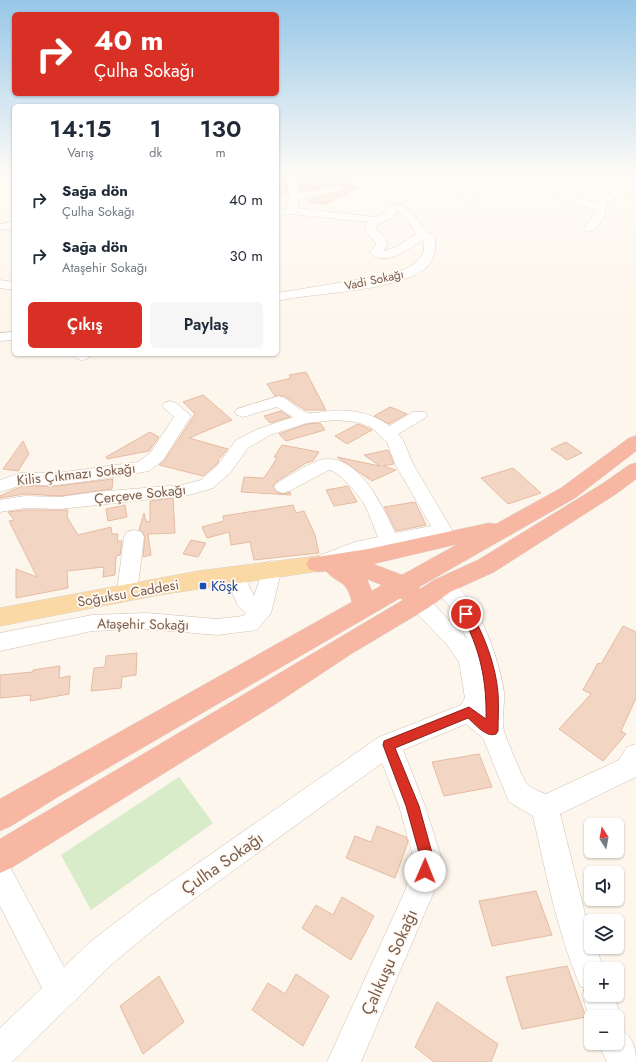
<!DOCTYPE html>
<html lang="tr">
<head>
<meta charset="utf-8">
<style>
	body { margin:0; font-family:Jost,sans-serif; background:#f6f6f7; color:#1f2937; height:100vh; display:flex; flex-direction:column; font-size:15px; white-space:nowrap }
	* { box-sizing:border-box; margin:0 }
	p { font-size:13px; color:#747a83 }
	.icon { flex:none; width:22px; height:22px; fill:none; stroke:currentColor; stroke-width:2; stroke-linecap:round; stroke-linejoin:round }
	.map { position:relative; flex:1; overflow:hidden }
	.drawer { position:absolute; left:12px; top:104px; width:267px; height:252px; display:flex; flex-direction:column; background:#fff; border-radius:6px; box-shadow:0 1px 3px #0004 }
	.drawer>* { flex:none }
	.banner { position:absolute; left:12px; top:12px; width:267px; height:84px; border-radius:6px; box-shadow:0 1px 3px #0004; background:#d93025; color:#fff; overflow:hidden }
	.needle { width:26px; rotate:349deg }
	.controls { position:absolute; left:584px; top:818px; display:grid; gap:8px }
	.controls a { display:grid; place-items:center; width:40px; height:40px; border-radius:6px; background:#fff; box-shadow:0 1px 3px #0004; font-size:20px }
	.pin { position:absolute; display:grid; place-items:center; width:34px; height:34px; color:#fff; margin:-17px; border:2px solid #fff; border-radius:50%; box-shadow:0 1px 4px #0007 }
	.me { position:absolute; width:44px; margin:-22px; rotate:1deg; stroke-linejoin:round; filter:drop-shadow(0 0 3px #0008) }
	.turn { display:flex; align-items:center; gap:14px; height:84px; padding:0 16px; font-size:18px }
	.turn .icon { width:52px; height:52px; stroke-width:2.5 }
	.turn b { display:block; font-size:28px; line-height:34px }
	.eta { display:flex; justify-content:space-evenly; align-items:center; height:68px; text-align:center }
	.eta b { font-size:24px; font-weight:600; line-height:28px }
	.action { display:flex; gap:8px; margin-top:auto; padding:8px 16px }
	.action a { flex:1; height:46px; border-radius:6px; background:#d93025; color:#fff; font-size:16px; font-weight:600; line-height:46px; text-align:center }
	.action a+a { background:#f6f6f7; color:#1f2937 }
	ul { padding:0; list-style:none }
	li { display:flex; align-items:center; gap:12px; height:56px; padding:0 16px }
	li div { flex:1 }
	li b { display:block; font-size:15px }
	li em { font-style:normal }
	.map>svg:first-child { display:block }
</style>
</head>
<body>
<div class="map">
<svg width="636" height="1062" viewBox="0 0 636 1062">
	<rect width="100%" height="100%" fill="#fdf6ec"/>
	<path fill="#d8ecc9" d="M179,777L213,823L91,910L61,855Z"/>
	<path fill="#f3d5c3" stroke="#e6bba3" d="M360,173L345,184L358,187L326,204L309,202L312,199H311L342,191L345,187L339,184L299,192L298,175Z
		M279,175H285L287,194H277V176Z
		M306,372L326,410H305L284,396H275L267,384L291,378L289,375Z
		M203,395L232,420L189,438L228,449L218,460L219,461L217,464L203,476L159,465L164,461L195,414L183,402Z
		M390,407L398,410L407,414L389,424L374,416Z
		M281,411L290,417L270,423L264,416Z
		M320,423L325,430L286,441L279,434L307,424Z
		M358,424L372,430L347,444L335,436Z
		M150,432L159,437L149,451L107,459L106,457Z
		M23,441L29,454L18,471L3,469Z
		M566,442L582,453L567,460L551,449Z
		M282,445L319,452L313,461L306,463L276,482L273,486L277,492L283,494L290,492L291,495L241,492L244,477L264,478L277,458L274,457Z
		M388,450L394,464L383,466L396,470L372,481L337,457L380,466L364,455Z
		M513,468L541,493L508,504L481,478Z
		M113,479L112,489L60,496L25,494L0,498V496L22,486H57Z
		M348,486L357,502L334,506L326,490Z
		M173,498L175,533L148,534L151,555L143,557L145,537L142,531L139,530L144,513L146,521L150,522V501Z
		M415,502L426,525L396,531L384,507Z
		M125,505L127,517L108,521L106,509Z
		M293,505L296,513L304,511L315,535L319,553L254,560L250,542L231,545L229,532L207,538L202,527L224,521L223,516Z
		M25,510H68L67,517L78,535L111,527L112,534H118L117,541H122L120,555L116,556L115,575L103,577L104,567L67,571L68,588L16,598V569L37,577L9,521L14,520L8,512Z
		M191,540L206,543L198,557L183,554Z
		M623,626L636,632V698L621,731L626,734L603,761L559,729L591,694L583,690L598,663L601,664Z
		M137,653L136,675L122,677L121,688L91,691L94,668L105,667L106,656Z
		M60,666L59,678L70,676L69,694L30,701L31,695L0,698V675L33,672V670Z
		M479,754L492,787L444,796L432,762Z
		M377,826L406,837L408,842L395,878L346,858L355,836L371,842Z
		M536,891L552,935L492,946L479,901Z
		M342,897L374,916L351,960L302,928L316,905L333,915Z
		M567,966L586,1017L522,1029L506,977Z
		M296,974L329,996L303,1046L252,1010L268,983L285,994Z
		M159,976L184,1022L143,1054L120,1006Z
		M437,1002L498,1044L491,1062H434L415,1047Z"/>
	<g fill="none" stroke-linecap="round" stroke-linejoin="round">
		<g stroke="#d1beb0" stroke-width="1">
			<path id="minor" d="M286,173H296L298,194L339,185L344,188L342,190L299,200L297,208L375,217L386,212L389,205C408,200 415,218 425,230C428,234 432,233 435,237C436,247 435,259 428,266C401,292 315,292 277,301V293L393,274C409,268 429,260 423,240C411,247 384,269 370,252L376,244L364,229L368,222L291,214L277,216V210L286,209L289,198ZM397,210L406,218L416,234L396,247L383,251L388,244L385,238L375,227C383,219 393,222 397,210Z
				M438,173H449L455,177L492,173L494,175L492,177L462,182L471,189L475,199L470,202L465,199L463,192Z
				M528,173H540L578,198L597,204L602,197L631,184L613,173C622,173 628,173 636,178V189L607,203C606,214 600,229 588,232L583,229L596,213V210L570,202Z
				M14,222V228L0,230V224Z
				M0,280L14,282V290L0,288Z
				M14,332V340L0,341V333Z
				M73,354H88L89,356L87,359C80,361 77,360 73,354Z
				M279,396C290,399 298,411 308,413C316,414 326,411 333,411C352,409 375,414 389,426L413,412H425L427,415L425,418L398,434L403,440L413,464L452,530L450,535L366,553L320,570L313,568L310,563L313,558L355,542L378,537C373,526 369,512 363,502C357,493 339,471 329,470L289,491L283,493L277,491L274,487L277,483C288,477 315,459 326,459C361,457 383,508 395,533L431,526L395,464L387,442L371,427L356,422L336,420L307,423L270,435L248,448L230,473L213,488L189,495L60,509L25,508L0,512V500L25,496L60,497L95,492L182,485L201,480L218,465L236,440L258,429L293,417L277,407L243,417L237,415L235,412L237,409Z
				M170,401L176,403L191,416L163,460L149,471L95,480L57,485H22L0,492V480L20,473H57L138,462L151,452L174,417L162,406L164,403Z
				M134,530L141,532L144,537L137,592L134,597L127,600L120,597L117,592L124,537L127,532Z
				M272,561L279,563L282,568L271,613L257,630L217,635L147,629L92,631L0,651V633L92,615L147,613L217,619L243,616L246,613L238,606L224,574L227,569L234,567L241,569L254,596L265,563Z
				M442,578C477,589 499,659 504,692C505,704 501,718 504,731C506,738 523,779 527,784C531,788 540,792 546,794L619,760L627,747L636,744V777L560,814L585,914L591,932V947H596L604,969H591V995H614L621,1017L617,1027V1017H591V1022L582,995L585,988L580,986C557,931 546,873 533,816L509,802L483,738L466,724L403,750L425,806L442,860L433,894L361,1062H327L405,891L414,860L399,806L382,763L165,920L112,964L12,1062H0V1028L42,988L0,906V863L10,867L64,967L90,942L145,900L379,737L461,705L465,698L459,662L447,645L412,608L409,602L412,596L419,594L426,596L467,639L454,611L432,586L435,581Z
				M617,1028C632,1034 636,1047 636,1062H607L598,1043H617Z"/>
		</g>
		<g stroke="#dad1cd" stroke-width="1">
			<path id="major" d="M318,556L326,558L330,564L326,570L159,595L0,626V608L198,571Z"/>
		</g>
		<g stroke="#dad1cd" stroke-width="1">
			<path id="highway" d="M636,436V451L575,498L419,587L420,589L434,580L478,560L602,484L629,465L636,463V479L616,494L494,572L450,592L428,608L351,654L274,705L11,868L0,873V839L403,600L400,598L56,798L11,826L0,831V799L352,602C346,578 338,585 326,571L318,572L310,570L306,564L310,558L368,549L489,523L496,524L561,488L629,438ZM458,544L402,575L373,564ZM367,579L382,585L372,591Z"/>
		</g>
		<use href="#minor" fill="#fff" fill-rule="evenodd"/>
		<use href="#major" fill="#fbd9a5" fill-rule="evenodd"/>
		<use href="#highway" fill="#f7b7a3" fill-rule="evenodd"/>
	</g>
	<linearGradient id="sky" x2="0" y2="1"><stop stop-color="#97c7e8"/><stop offset="0.54" stop-color="#fefbf6"/><stop offset="1" stop-color="#fefbf6" stop-opacity="0"/></linearGradient>
	<rect width="636" height="322" fill="url(#sky)"/>
	<path fill="#d93025" stroke="#8d1f18" d="M466,610L470,611C484,634 496,666 498,693C499,706 498,718 498,731L496,734C486,738 475,724 468,718L395,748L419,806L434,860L430,876L425,878L420,876L418,871L421,860L406,806L383,745L384,741L469,707L486,719C487,681 480,648 461,614Z"/>
	<rect fill="#1a4fb4" stroke="#fffaf3" stroke-width="1.5" x="199" y="582" width="8" height="8" rx="2"/>
	<g text-anchor="middle" dominant-baseline="central" stroke-width="3.5" stroke-linejoin="round" paint-order="stroke">
		<g font-size="12" fill="#7a5c4d" stroke="#fffaf3">
			<text transform="translate(374 280) rotate(-12)">Vadi Sokağı</text>
		</g>
		<g font-size="14" fill="#7a5c4d" stroke="#fffaf3">
			<text transform="translate(76 474) rotate(-6)">Kilis Çıkmazı Sokağı</text>
			<text transform="translate(140 494) rotate(-6)">Çerçeve Sokağı</text>
			<text transform="translate(128 593) rotate(-10)">Soğuksu Caddesi</text>
			<text transform="translate(143 624) rotate(1)">Ataşehir Sokağı</text>
		</g>
		<g font-size="14" fill="#164399" stroke="#fffaf3" text-anchor="start">
			<text x="211" y="586">Köşk</text>
		</g>
		<g font-size="17" fill="#7a5c4d" stroke="#fffaf3">
			<text transform="translate(222 863) rotate(-35)">Çulha Sokağı</text>
			<text transform="translate(389 962) rotate(-66)">Çalıkuşu Sokağı</text>
		</g>
	</g>
</svg>
<div class="controls">
<a><svg class="needle" viewBox="-14 -14 28 28"><path d="M0-13l5 13h-10z" fill="#e53935"/><path d="M0 13l5-13h-10z" fill="#747a83"/></svg></a>
<a><svg class="icon" aria-label="sound" viewBox="0 0 24 24"><path d="M4 9h4l5-4v14l-5-4H4zM17 9q2 3 0 6"/></svg></a>
<a><svg class="icon" aria-label="layers" viewBox="0 0 24 24"><path d="M12 4l9 5-9 5-9-5zM3 14l9 5 9-5"/></svg></a>
<a>+</a>
<a>−</a>
</div>
<div class="pin" style="left:466px;top:614px;background:#d93025"><svg class="icon" aria-label="arrive" viewBox="0 0 24 24"><path d="M6 21V4h12l-3 4 3 4H6"/></svg></div>
<svg class="me" style="left:425px;top:871px" viewBox="-20 -20 40 40"><circle r="19" fill="#fff"/><path d="M0-13L10 11 0 6-10 11z" fill="#d93025"/></svg>
<div class="banner">
<div class="turn"><svg class="icon" aria-label="right" viewBox="0 0 24 24"><path d="M7 20v-9h11M14 6l5 5-5 5"/></svg><div><b>40 m</b>Çulha Sokağı</div></div>
</div>
<section class="drawer">
<div class="eta">
<div><b>14:15</b><p>Varış</p></div>
<div><b>1</b><p>dk</p></div>
<div><b>130</b><p>m</p></div>
</div>
<ul>
<li><svg class="icon" aria-label="right" viewBox="0 0 24 24"><path d="M7 20v-9h11M14 6l5 5-5 5"/></svg><div><b>Sağa dön</b><p>Çulha Sokağı</p></div><em>40 m</em></li>
<li><svg class="icon" aria-label="right" viewBox="0 0 24 24"><path d="M7 20v-9h11M14 6l5 5-5 5"/></svg><div><b>Sağa dön</b><p>Ataşehir Sokağı</p></div><em>30 m</em></li>
</ul>
<div class="action"><a>Çıkış</a><a>Paylaş</a></div>
</section>
</div>
</body>
</html>
